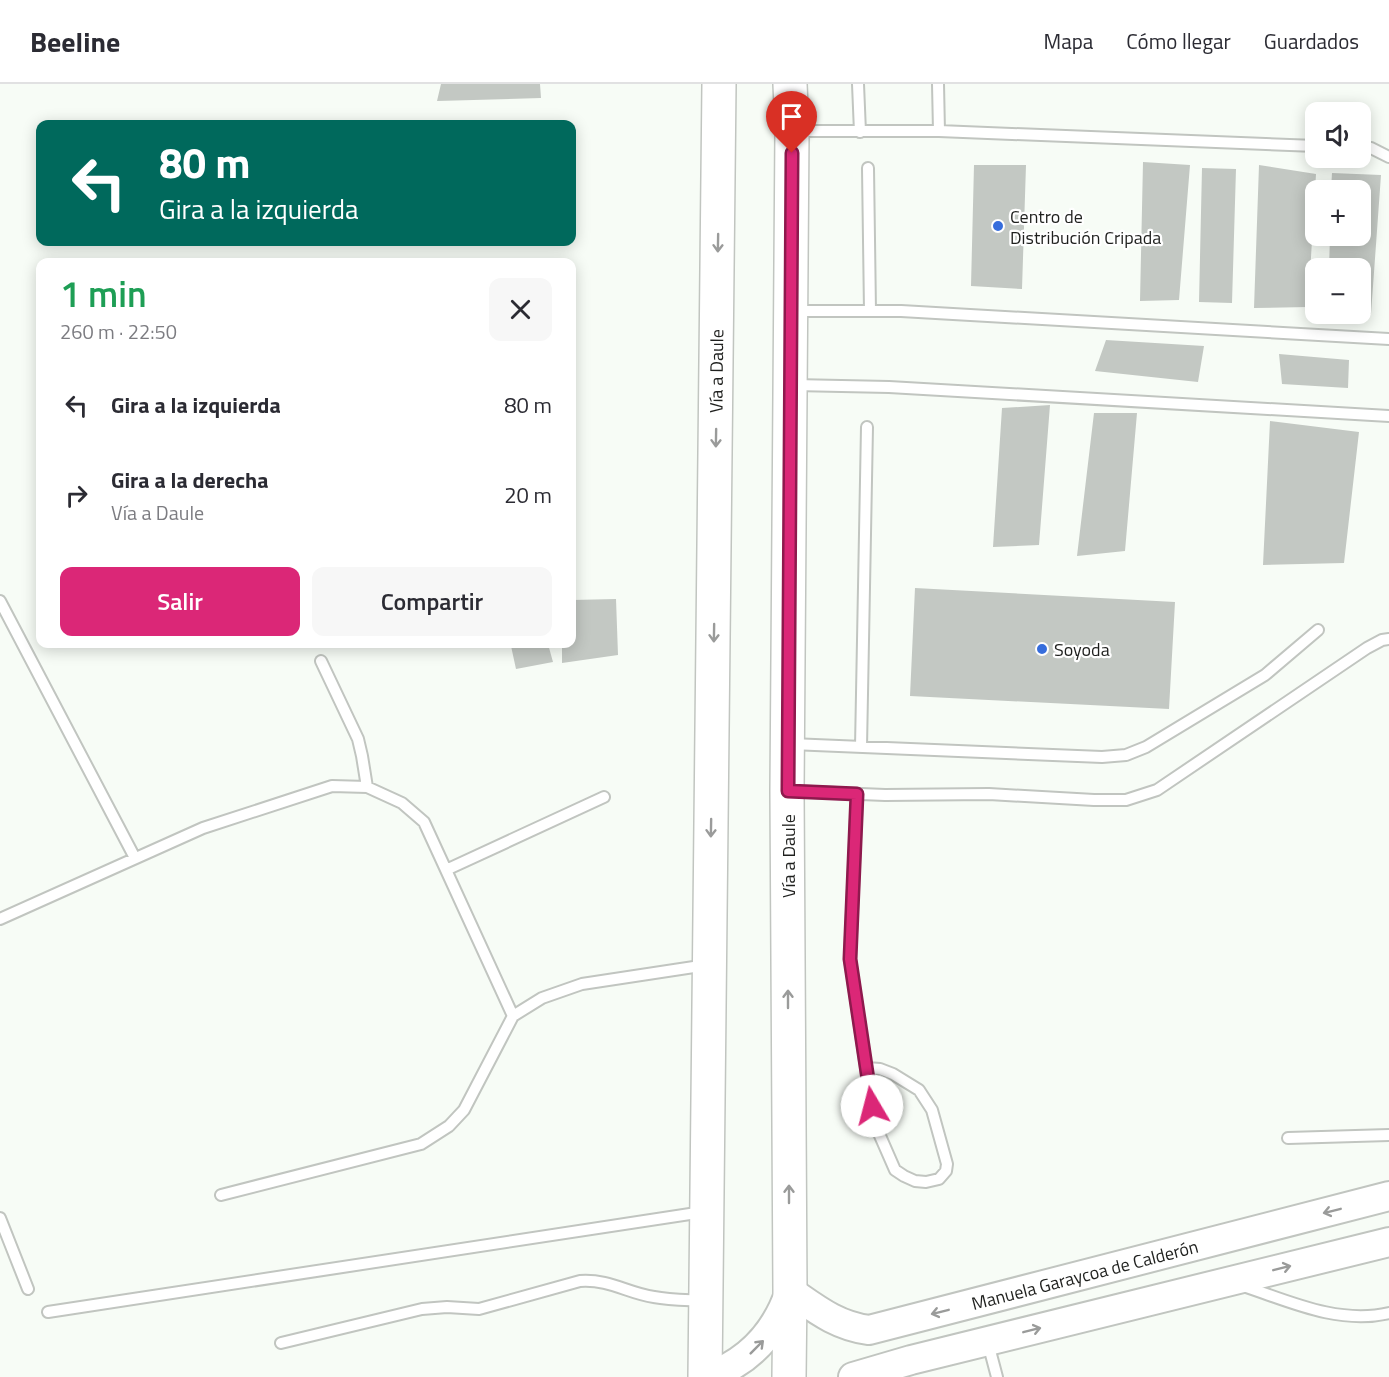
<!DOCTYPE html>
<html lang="es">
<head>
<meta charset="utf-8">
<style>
	body { margin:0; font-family:"Titillium Web",sans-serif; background:#f7f7f7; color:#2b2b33; height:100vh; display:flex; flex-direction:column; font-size:22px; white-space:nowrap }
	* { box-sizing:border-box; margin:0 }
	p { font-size:20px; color:#7c7c81 }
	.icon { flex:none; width:33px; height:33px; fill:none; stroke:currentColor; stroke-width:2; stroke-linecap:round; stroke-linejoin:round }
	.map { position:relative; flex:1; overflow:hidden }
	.side { position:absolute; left:36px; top:174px; width:540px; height:390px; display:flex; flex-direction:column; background:#fff; border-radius:12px; box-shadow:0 3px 15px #0003 }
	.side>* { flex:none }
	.hud { position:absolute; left:36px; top:36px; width:540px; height:126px; border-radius:12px; box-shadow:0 3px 15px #0003; background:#00695c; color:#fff; overflow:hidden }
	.controls { position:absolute; left:1305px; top:18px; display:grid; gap:12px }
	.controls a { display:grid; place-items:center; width:66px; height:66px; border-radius:12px; background:#fff; box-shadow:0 3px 15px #0003; font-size:30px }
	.pin { position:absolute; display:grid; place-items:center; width:51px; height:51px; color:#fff; margin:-62px -26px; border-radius:50% 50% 50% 0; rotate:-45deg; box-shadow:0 0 6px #0007 }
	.pin .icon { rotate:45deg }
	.me { position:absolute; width:66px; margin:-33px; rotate:352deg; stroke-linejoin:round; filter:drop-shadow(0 0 4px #0008) }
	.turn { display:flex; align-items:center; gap:21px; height:126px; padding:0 24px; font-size:27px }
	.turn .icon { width:78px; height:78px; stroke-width:2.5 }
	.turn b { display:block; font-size:42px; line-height:51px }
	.round { display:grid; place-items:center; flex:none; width:63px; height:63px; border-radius:12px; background:#f7f7f7 }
	.summary { display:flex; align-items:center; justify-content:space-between; height:102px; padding:0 24px }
	h1 { font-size:36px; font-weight:600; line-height:45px; color:#1e9e55 }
	.primary-button { display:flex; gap:12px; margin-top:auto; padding:12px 24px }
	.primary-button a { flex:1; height:69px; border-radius:12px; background:#db2777; color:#fff; font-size:24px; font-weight:600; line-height:69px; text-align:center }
	.primary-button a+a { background:#f7f7f7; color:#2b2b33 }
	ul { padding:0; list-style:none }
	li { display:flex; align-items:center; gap:18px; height:90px; padding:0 24px }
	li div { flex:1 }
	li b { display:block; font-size:22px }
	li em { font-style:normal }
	header { display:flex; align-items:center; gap:36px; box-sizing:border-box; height:84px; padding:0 30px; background:#fff; border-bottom:2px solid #e1e1e2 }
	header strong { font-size:28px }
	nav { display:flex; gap:33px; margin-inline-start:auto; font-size:21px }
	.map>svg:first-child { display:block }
</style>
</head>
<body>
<header>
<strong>Beeline</strong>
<nav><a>Mapa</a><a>Cómo llegar</a><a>Guardados</a></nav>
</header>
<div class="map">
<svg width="1389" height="1293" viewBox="0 0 1389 1293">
	<rect width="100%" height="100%" fill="#f7fcf6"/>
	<path fill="#c3c8c3" d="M441,0H540L541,14L437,17Z
		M1143,78L1190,81L1179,216L1140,217Z
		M974,81H1026L1022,205L971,202Z
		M1259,81L1316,90L1308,223L1254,224Z
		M1202,84L1236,85L1232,219L1199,218Z
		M1332,89L1381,91L1371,230H1360V184H1329L1330,152H1360V106H1331Z
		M1106,256L1204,262L1198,298L1095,287Z
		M1279,270L1349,276L1348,304L1282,300Z
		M1050,321L1039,461L993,463L1002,324Z
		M1094,329H1137L1125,467L1077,472Z
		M1270,337L1359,348L1344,479L1263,481Z
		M915,504L1175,518L1169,625L910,612Z
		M616,515L618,571L562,579V560H572V516Z
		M524,560H548L553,578L516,585L511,562Z"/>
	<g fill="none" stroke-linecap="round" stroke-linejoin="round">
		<g stroke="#c1c5c0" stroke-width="14">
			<path id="lane" d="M858,0L860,48
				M938,0L939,47
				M795,47H939L1316,62
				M1360,63L1371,64L1389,73
				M868,84L870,227
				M793,227H901L1389,255
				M794,301L889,303L1389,332
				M0,517L135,774
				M321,577L358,655L362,672L367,703
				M791,660L1102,673L1126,671L1146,663L1265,591L1318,546
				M861,663L867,343
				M789,707L885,711L989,710L1094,716H1126L1157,706L1367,564L1382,556L1389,555
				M857,710L850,875L874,1038L895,1086L904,1092L915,1097L926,1098L939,1095L946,1087L947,1080L932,1026L919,1006L893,990L880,985L867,984
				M446,786L604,713
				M0,835L203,744L332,702L367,703L402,719L424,738L513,932
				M1288,1054L1389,1051
				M221,1111L421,1060L449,1042L464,1026L513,932L542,914L582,900L707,881
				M0,1134L28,1205
				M1241,1201C1288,1217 1339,1241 1389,1229
				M48,1228L703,1128
				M281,1259L422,1225L447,1223L479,1225L580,1197C610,1195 627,1209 654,1213C670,1216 687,1216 703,1217
				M988,1259L997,1293"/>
		</g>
		<g stroke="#c1c5c0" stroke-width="32">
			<g id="secondary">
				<path id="s1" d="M707,1293C749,1278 776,1249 790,1207C816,1225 837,1242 869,1246L1389,1112"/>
				<path d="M853,1293L911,1276L1389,1158"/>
			</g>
		</g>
		<g stroke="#c1c5c0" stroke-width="36">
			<g id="highway">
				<path id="s2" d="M705,1293L719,0"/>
				<path d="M789,1293L790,1207L787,707L792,47L790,0"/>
			</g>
		</g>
		<use href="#lane" stroke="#fff" stroke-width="10"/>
		<use href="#secondary" stroke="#fff" stroke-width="28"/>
		<use href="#highway" stroke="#fff" stroke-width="33"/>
	</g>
	<defs><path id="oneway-shaft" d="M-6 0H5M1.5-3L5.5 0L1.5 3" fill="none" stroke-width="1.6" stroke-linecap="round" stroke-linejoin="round" transform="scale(1.5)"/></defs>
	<g stroke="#9a9b9a">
		<use href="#oneway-shaft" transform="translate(718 159) rotate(91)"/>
		<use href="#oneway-shaft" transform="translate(716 354) rotate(91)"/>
		<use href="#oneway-shaft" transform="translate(714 549) rotate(91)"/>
		<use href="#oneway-shaft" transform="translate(711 744) rotate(91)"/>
		<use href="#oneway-shaft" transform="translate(788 915) rotate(-90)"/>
		<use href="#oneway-shaft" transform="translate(789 1110) rotate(-90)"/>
		<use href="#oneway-shaft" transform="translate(1332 1127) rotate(166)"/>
		<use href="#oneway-shaft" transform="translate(1282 1184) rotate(-14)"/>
		<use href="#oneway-shaft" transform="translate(940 1228) rotate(166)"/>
		<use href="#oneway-shaft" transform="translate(1032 1246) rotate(-14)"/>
		<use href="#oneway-shaft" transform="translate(757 1263) rotate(-45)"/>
	</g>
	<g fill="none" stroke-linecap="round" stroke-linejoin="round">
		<g stroke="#8e194d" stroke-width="15">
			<path id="route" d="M792,69L788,707L857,710L850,875L872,1022"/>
		</g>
		<use href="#route" stroke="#db2777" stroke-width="10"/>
	</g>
	<g fill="#366ddc" stroke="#fff" stroke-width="2">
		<circle cx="998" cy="142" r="6"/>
		<circle cx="1042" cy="565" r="6"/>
	</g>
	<g text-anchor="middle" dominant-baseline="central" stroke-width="4.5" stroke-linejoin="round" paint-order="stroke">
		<g font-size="18" fill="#1f201e" stroke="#fff" text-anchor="start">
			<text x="1010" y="132">Centro de<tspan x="1010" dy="21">Distribución Cripada</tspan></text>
			<text x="1054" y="565">Soyoda</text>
		</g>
		<g font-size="18" fill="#1f201e" stroke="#fff">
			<text stroke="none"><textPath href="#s2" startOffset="1006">Vía a Daule</textPath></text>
			<text transform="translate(788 772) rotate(-90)">Vía a Daule</text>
			<text stroke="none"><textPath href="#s1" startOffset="436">Manuela Garaycoa de Calderón</textPath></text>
		</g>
	</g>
</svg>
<div class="controls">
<a><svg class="icon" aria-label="sound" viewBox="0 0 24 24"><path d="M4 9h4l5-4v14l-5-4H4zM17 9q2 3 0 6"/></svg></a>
<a>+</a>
<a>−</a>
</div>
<div class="pin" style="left:792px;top:69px;background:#d93025"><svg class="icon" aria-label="arrive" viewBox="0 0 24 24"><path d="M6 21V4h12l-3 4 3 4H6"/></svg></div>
<svg class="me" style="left:872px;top:1022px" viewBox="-20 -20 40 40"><circle r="19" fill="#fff"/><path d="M0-13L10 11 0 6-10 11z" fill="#db2777"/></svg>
<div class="hud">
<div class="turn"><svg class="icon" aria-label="left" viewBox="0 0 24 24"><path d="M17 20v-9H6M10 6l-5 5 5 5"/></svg><div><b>80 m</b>Gira a la izquierda</div></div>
</div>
<section class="side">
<div class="summary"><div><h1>1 min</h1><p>260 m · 22:50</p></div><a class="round"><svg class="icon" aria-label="close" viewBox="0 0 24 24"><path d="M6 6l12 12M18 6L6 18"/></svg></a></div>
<ul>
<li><svg class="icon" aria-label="left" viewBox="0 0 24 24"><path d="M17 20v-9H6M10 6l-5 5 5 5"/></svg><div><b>Gira a la izquierda</b></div><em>80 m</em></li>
<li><svg class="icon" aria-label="right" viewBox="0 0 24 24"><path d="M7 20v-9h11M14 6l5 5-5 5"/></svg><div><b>Gira a la derecha</b><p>Vía a Daule</p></div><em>20 m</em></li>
</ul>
<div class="primary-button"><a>Salir</a><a>Compartir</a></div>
</section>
</div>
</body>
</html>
